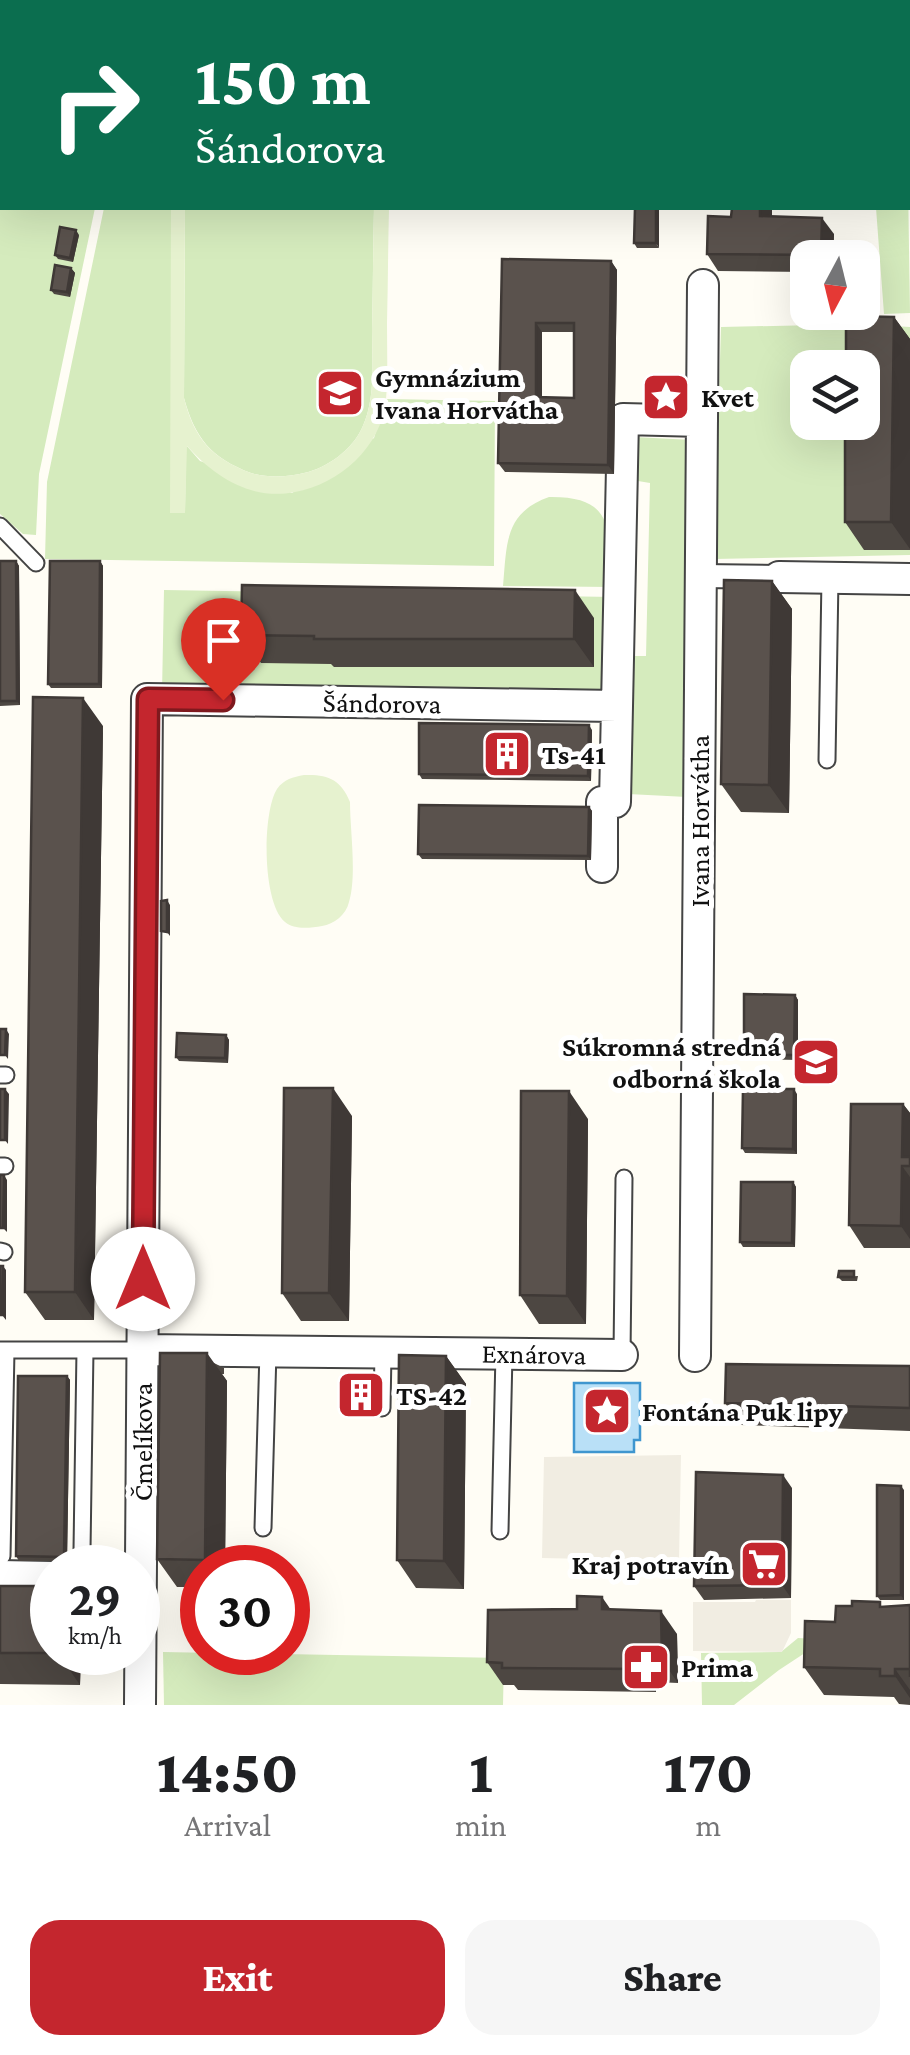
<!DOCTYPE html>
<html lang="en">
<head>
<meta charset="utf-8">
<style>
	body { margin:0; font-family:"Crimson Pro",serif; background:#f6f6f6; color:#202124; height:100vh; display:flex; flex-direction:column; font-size:38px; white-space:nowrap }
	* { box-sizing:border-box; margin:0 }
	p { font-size:32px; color:#757577 }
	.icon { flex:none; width:55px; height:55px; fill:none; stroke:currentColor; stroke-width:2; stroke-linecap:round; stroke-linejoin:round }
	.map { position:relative; height:1705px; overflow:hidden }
	.side { display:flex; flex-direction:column; background:#fff; flex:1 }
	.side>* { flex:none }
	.hud { position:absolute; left:0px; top:0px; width:910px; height:210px; box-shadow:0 10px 40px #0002; background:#0b6e4f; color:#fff; overflow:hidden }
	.needle { width:65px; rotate:187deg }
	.tools { position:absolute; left:790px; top:240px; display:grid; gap:20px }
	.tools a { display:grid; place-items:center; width:90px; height:90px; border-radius:20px; background:#fff; box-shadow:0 10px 40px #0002; font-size:50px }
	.speed { position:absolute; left:30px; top:1545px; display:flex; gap:20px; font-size:50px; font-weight:700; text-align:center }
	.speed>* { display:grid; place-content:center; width:130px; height:130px; border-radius:50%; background:#fff; box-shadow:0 10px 40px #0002; line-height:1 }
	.speed small { font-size:25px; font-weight:400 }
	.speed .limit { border:15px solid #d22; background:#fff; color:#111 }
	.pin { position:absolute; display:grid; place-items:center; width:85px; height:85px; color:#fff; margin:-102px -42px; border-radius:50% 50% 50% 0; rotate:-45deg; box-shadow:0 0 10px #0007 }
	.pin .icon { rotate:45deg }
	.me { position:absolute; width:110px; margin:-55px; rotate:0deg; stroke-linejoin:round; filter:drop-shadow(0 0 8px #0008) }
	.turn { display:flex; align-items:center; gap:35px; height:210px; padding:0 30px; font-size:45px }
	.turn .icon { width:130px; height:130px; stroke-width:2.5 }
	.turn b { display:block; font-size:70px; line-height:85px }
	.eta { display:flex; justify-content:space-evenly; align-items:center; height:170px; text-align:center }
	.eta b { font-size:60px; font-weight:800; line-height:70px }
	.primary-button { display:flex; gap:20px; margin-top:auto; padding:20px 30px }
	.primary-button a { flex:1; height:115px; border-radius:30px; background:#c4262e; color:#fff; font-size:40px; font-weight:800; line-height:115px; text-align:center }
	.primary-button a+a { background:#f6f6f6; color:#202124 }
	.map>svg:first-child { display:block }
</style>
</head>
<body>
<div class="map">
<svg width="910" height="1705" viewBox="0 0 910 1705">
	<rect width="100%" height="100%" fill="#fffdf5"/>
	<path fill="#d5ebbd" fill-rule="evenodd" d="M0,0H138L2,2V208H95L39,474L36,535L23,534L0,514Z
		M541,0H910V167L908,2Z
		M908,182L910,313L884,314L876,208H908Z
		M104,208H171V513L185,512L186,445L200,461L292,493L374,438L386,399L495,401L494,566L45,559L47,482Z
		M185,208H374C373,248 373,289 372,330C372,363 376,398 362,428C352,450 327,468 304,473C287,477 268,478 251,473C211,458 195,438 184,398Z
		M862,324L910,327V555L714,559L721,327ZM808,368H862V422H808Z
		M634,437L692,440L687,797L628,794L630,656H646L650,483L632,480Z
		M549,497C618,496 608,533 612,587L503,586C507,544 504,513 549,497Z
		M164,590L613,597L602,698L162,692Z
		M798,1638L816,1639L814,1647L779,1670L734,1705H702L701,1653L781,1652Z
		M163,1652L504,1658L503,1705H164Z"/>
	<path fill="#e6f2cf" d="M171,208H185L184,398C194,438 211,458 251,473C268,478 287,477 304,473C327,468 352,450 362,428C376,398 372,363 372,330C373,289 373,248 374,208H389C388,246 388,285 387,323C387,349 388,375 386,400C381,448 339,484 295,492C251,501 214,476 187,446L185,513H170Z
		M304,775C327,774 341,779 350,802C350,830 357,876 349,902C346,915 334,924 322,926C310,928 294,930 285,922C262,903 262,813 277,789C284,779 293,777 304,775Z"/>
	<path fill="#f1ede2" d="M681,1455L679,1561L542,1558L544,1457Z
		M756,1600H791V1633L782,1652L693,1651V1602H755Z"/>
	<path fill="#b9e0f7" stroke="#3f96cf" stroke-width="2.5" d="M574,1383H640V1440H634V1452H574Z"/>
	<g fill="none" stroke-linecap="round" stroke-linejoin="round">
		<g stroke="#444" stroke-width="19">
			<path id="service" d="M0,526L36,563
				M827,760L830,578
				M0,1075H6
				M0,1166H5
				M0,1251L4,1252
				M0,1350H143
				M622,1355L624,1178
				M382,1408L383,1353
				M263,1528L268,1351
				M500,1531L504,1354
				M82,1550L85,1350
				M2,1556L6,1350"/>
		</g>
		<g stroke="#444" stroke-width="26">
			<path id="pedestrian" d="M701,576L779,577"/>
		</g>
		<g stroke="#444" stroke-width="34">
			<path id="minor" d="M779,577L910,579
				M602,867V802H615L623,419L702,421
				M143,1350L622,1355
				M695,1356L703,285
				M0,1576L52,1577
				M140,1705L147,699L617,706"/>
		</g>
		<use href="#service" stroke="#fff" stroke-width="15"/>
		<use href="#pedestrian" stroke="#fff" stroke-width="22"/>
		<use href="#minor" stroke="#fff" stroke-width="30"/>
	</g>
	<path fill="#4d4742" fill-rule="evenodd" d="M635,208L659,248H637L634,243Z
		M772,208V216L834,234L833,258H808V272L718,271L707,254L731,217Z
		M79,235L73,262L58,259L55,255Z
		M502,259L611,261L617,270L614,474L505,472L498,463ZM542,332H574V398H542Z
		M71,268L75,273L70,297L54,294L51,290Z
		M894,317L910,339V550H864L845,522Z
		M0,561H16L19,566L20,705L0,706Z
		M100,561L103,566L102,688H51L48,684Z
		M772,581L792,609L789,813L741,812L721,784Z
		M594,618V667H334L331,664L261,663L241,635Z
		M103,726L94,1320H45L25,1292Z
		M592,730L591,781L422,779L419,774Z
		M589,807L592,811L591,860L422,859L418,854Z
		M795,995L798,1000V1060L747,1059L744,1055Z
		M226,1035L229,1040L228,1063L179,1061L176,1057Z
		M797,1094V1154L745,1153L742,1148Z
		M903,1104L910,1113V1248H864L849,1225Z
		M352,1116L349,1321H301L282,1293Z
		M588,1119L586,1324H539L520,1295Z
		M793,1182L796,1187L795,1247H743L740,1242Z
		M858,1276L857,1281H842L838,1277Z
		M446,1356L466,1384L464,1589L416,1588L397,1560Z
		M214,1363L224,1368V1374H222L227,1381L225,1568H202V1587H177L157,1559Z
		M910,1366V1431L741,1425L725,1403Z
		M67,1376L70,1380L67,1561H19L16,1556Z
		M373,1377L376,1382V1408L347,1407L344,1403Z
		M792,1488L791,1598L704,1600L694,1586Z
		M904,1490V1600H880L877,1596Z
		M0,1586L81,1652L80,1685L0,1684Z
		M910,1605V1705L899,1704L894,1697L824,1695L804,1667L835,1622L884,1607Z
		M611,1610L677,1634L678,1683L656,1682V1692L518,1690L514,1685H503L487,1662Z"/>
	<path fill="#3f3936" d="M656,208H659V248L656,243Z
		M760,208H772V233L760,216Z
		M822,218L834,234L833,258H823L821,255Z
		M76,230L79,235L73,262L70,258Z
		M611,261L617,270L614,474L608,465Z
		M71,268L75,273L70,297L67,292Z
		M894,317L910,339V549L891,522Z
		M536,323L542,332V406L536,397Z
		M16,561L19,566L20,705L17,701Z
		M100,561L103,566L102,688L99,684Z
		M772,581L792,609L789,813L769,785Z
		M575,590L594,618V667L574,639Z
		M83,698L103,726L94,1320L75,1292Z
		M589,725L592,730L591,781L588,776Z
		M589,807L592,811L591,860L588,856Z
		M167,900L170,905V936L167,932Z
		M795,995L798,1000V1060L794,1055Z
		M6,1029L9,1034L8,1059L5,1055Z
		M226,1035L229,1040L228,1063L225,1058Z
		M333,1088L352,1116L349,1321L329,1293Z
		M5,1089L9,1094L8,1144L5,1140Z
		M794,1089L797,1094V1154L793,1149Z
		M569,1091L588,1119L586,1324L567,1296Z
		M903,1104L910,1113V1166L902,1157Z
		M902,1166L910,1177V1239L901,1226Z
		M4,1175L7,1180V1232L3,1228Z
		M793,1182L796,1187L795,1247L792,1243Z
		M3,1266L6,1270V1320L2,1315Z
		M207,1353L227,1381L225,1568H210L205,1560Z
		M446,1356L466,1384L464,1589L444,1561Z
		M67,1376L70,1380L67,1561L64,1557Z
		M373,1377L376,1382V1408L372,1404Z
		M783,1475L792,1488L791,1598L782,1585Z
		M901,1486L904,1490V1600L901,1595Z
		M602,1597L618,1620L602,1609Z
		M661,1611L677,1634L678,1683L662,1660Z
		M58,1652H81L80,1685L58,1653Z
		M641,1660L656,1682V1692L640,1669Z
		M895,1669L910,1690V1698L895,1676Z"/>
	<path fill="#5a524d" stroke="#3f3936" stroke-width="2.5" fill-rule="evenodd" d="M109,0H129V2H108Z
		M1,119L2,120V146L0,145Z
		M635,208H656V243H634Z
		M732,208H760V216L822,218L821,255L707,254L708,216L731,217Z
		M60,227L76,230L70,258L55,255Z
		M502,259L611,261L608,465L498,463ZM536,323H574V398L536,397Z
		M55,265L71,268L67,292L51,290Z
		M846,316L894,317L891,522H845V422H862V368H846Z
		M0,561H16L17,701H0Z
		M50,561H100L99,684H48Z
		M724,580L772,581L769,785L721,784Z
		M242,585L575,590L574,639H314V636L241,635Z
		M33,697L83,698L75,1292H25Z
		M419,723L589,725L588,776L419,774Z
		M419,805L589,807L588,856L418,854Z
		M167,900V932L161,931V901Z
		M744,994L795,995L794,1055H744Z
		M0,1029H6L5,1055H0Z
		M177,1033L226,1035L225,1058L176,1057Z
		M284,1088H333L329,1293H282Z
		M0,1089H5V1140H0Z
		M743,1089H794L793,1149L742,1148Z
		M521,1091H569L567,1296L520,1295Z
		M851,1104H903L902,1157H910V1166H902L901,1226L849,1225Z
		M0,1175H4L3,1228H0Z
		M741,1182H793L792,1243L740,1242Z
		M0,1266H3L2,1315H0Z
		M839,1271H854V1277H838Z
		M160,1353H207L205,1560L157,1559Z
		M399,1355L446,1356L444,1561L397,1560Z
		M726,1364L910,1366V1408L725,1403Z
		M18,1376H67L64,1557L16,1556Z
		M344,1377H373L372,1404L344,1403Z
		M696,1472L783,1475L782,1585L694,1586Z
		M877,1485L901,1486V1595L877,1596Z
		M0,1586H52V1652L58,1653H0Z
		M577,1596L602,1597V1609L661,1611L662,1660H641L640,1669L502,1668V1663L487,1662L488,1610L577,1609Z
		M852,1601L880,1602V1607L910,1605V1677V1669H895V1676H880V1669L804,1667L805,1621L835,1622L836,1606H852Z"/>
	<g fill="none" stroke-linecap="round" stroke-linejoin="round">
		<g stroke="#7f191e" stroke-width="25">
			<path id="route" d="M143,1279L148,699L223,700"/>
		</g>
		<use href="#route" stroke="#c4262e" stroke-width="18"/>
	</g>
	<defs>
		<g id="school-square" transform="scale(2.5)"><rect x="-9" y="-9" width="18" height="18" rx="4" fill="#c4262e" stroke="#fff"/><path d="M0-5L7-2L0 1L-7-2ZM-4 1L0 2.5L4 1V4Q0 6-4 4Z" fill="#fff"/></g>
		<g id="sight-square" transform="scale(2.5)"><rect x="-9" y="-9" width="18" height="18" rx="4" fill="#c4262e" stroke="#fff"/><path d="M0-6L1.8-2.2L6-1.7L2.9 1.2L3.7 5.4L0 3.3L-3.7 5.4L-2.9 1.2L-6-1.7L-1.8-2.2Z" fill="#fff"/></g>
		<g id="building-square" transform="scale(2.5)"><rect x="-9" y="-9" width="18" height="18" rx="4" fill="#c4262e" stroke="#fff"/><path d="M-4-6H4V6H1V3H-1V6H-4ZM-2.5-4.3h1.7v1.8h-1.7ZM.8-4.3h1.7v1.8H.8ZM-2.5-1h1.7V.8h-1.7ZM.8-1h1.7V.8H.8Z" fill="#fff"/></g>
		<g id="supermarket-square" transform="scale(2.5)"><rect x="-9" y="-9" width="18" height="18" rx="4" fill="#c4262e" stroke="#fff"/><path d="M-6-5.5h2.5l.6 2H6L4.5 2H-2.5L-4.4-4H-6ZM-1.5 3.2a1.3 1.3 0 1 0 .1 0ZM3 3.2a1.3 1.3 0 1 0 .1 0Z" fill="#fff"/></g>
		<g id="pharmacy-square" transform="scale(2.5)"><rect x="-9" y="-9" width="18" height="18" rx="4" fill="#c4262e" stroke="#fff"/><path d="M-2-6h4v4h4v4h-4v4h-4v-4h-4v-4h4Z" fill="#fff"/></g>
	</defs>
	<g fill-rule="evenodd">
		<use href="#school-square" x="340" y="393"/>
		<use href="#sight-square" x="666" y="397"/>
		<use href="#building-square" x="507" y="754"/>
		<use href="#school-square" x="816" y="1062"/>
		<use href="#building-square" x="361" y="1395"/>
		<use href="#sight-square" x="607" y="1411"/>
		<use href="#supermarket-square" x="764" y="1564"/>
		<use href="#pharmacy-square" x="646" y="1667"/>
	</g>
	<g text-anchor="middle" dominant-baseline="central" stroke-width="10" stroke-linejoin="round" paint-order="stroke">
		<g font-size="28" font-weight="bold" fill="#111" stroke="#fff" text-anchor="start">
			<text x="375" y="377">Gymnázium<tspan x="375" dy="32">Ivana Horvátha</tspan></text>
			<text x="701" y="397">Kvet</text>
			<text x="542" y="754">Ts-41</text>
			<text x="781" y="1046" text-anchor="end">Súkromná stredná<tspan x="781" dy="32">odborná škola</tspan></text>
			<text x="396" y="1395">TS-42</text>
			<text x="642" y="1411">Fontána Puk lipy</text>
			<text x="729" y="1564" text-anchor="end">Kraj potravín</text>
			<text x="681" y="1667">Prima</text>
		</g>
		<g font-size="28" fill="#111" stroke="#fff">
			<text transform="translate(382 703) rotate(1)">Šándorova</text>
			<text transform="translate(699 821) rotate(-90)">Ivana Horvátha</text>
			<text transform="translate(534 1354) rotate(1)">Exnárova</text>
			<text transform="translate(142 1442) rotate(-90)">Čmelíkova</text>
		</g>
	</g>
</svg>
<div class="tools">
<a><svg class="needle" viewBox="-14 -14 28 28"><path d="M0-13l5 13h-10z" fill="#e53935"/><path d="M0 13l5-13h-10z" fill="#757577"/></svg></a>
<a><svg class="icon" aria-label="layers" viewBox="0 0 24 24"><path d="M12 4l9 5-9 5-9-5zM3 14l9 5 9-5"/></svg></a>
</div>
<div class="speed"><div>29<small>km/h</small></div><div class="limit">30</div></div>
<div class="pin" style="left:223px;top:700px;background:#d93025"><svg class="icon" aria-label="arrive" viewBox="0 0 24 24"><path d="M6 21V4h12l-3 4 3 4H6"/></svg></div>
<svg class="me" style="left:143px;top:1279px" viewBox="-20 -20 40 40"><circle r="19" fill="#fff"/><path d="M0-13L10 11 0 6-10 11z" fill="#c4262e"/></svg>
<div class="hud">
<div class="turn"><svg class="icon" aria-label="right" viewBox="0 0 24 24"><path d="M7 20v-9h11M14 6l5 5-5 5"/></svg><div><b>150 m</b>Šándorova</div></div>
</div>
</div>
<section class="side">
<div class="eta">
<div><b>14:50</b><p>Arrival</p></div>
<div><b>1</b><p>min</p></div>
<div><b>170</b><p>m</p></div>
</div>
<div class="primary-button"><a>Exit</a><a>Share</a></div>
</section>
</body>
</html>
